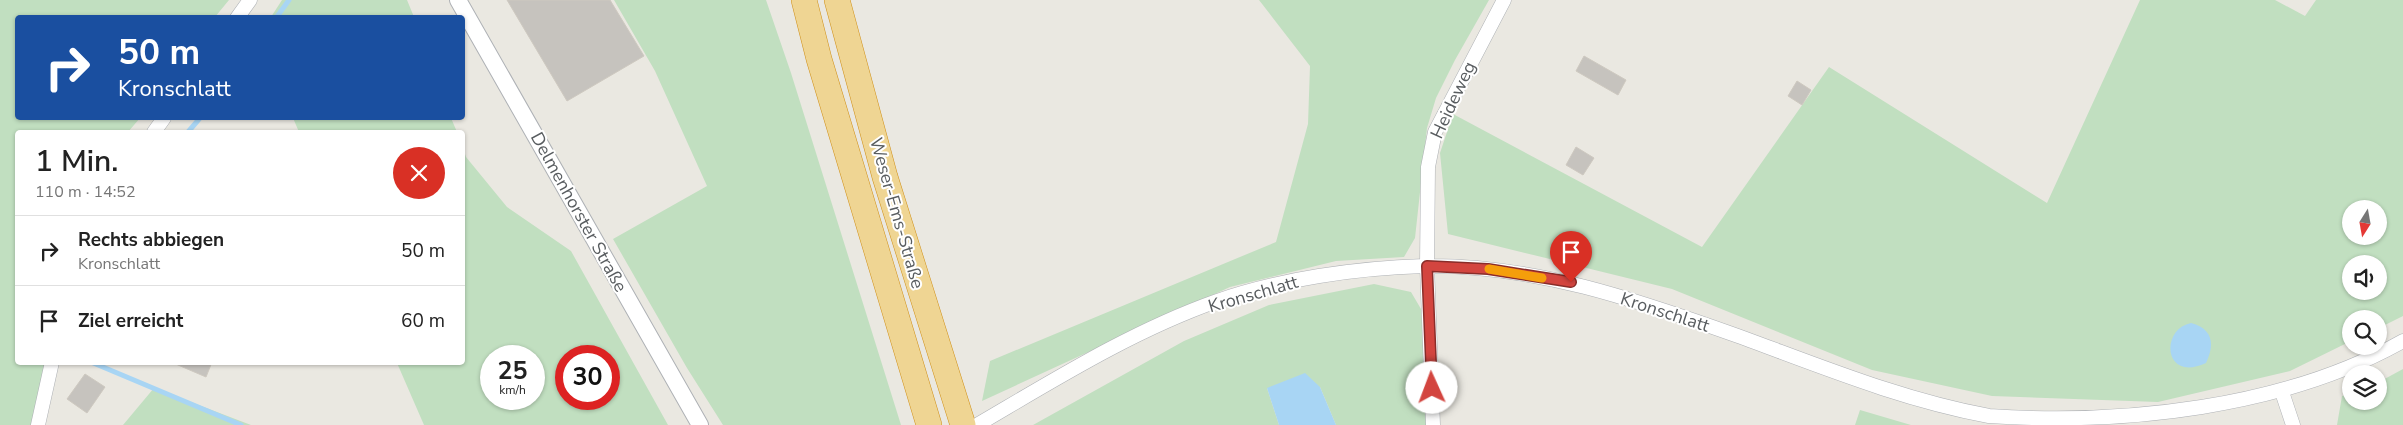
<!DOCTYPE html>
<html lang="de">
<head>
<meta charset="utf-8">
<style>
	body { margin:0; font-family:"Nunito Sans",sans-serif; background:#f2f2f2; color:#222; height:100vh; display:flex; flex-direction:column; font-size:19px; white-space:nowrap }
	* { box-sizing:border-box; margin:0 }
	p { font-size:16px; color:#767676 }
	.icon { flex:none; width:28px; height:28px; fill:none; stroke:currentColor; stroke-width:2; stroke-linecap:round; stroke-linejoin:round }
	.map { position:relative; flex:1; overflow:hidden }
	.panel { position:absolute; left:15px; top:130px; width:450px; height:235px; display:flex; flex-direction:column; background:#fff; border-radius:5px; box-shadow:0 1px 4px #0004 }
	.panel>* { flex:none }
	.guide { position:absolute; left:15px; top:15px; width:450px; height:105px; border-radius:5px; box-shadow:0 1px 4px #0004; background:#1a4fa0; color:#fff; overflow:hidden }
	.needle { width:32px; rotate:191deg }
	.fabs { position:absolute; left:2342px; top:200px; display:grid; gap:10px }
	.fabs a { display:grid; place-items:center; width:45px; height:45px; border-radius:50%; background:#fff; box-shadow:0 1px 4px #0004; font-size:25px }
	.speed { position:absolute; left:480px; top:345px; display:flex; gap:10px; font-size:25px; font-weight:700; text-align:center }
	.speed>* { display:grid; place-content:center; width:65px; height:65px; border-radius:50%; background:#fff; box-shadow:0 1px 4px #0004; line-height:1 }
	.speed small { font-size:12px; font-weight:400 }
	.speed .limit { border:8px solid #d22; background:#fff; color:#111 }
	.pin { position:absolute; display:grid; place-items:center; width:42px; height:42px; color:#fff; margin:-51px -21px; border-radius:50% 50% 50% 0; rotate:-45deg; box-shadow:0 0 5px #0007 }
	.pin .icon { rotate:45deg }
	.me { position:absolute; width:55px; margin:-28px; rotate:358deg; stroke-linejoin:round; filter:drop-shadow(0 0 4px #0008) }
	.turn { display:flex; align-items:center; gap:18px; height:105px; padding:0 20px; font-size:22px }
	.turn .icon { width:65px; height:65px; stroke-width:2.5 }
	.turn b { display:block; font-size:35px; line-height:42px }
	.round { display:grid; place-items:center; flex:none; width:52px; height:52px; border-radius:26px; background:#f2f2f2 }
	.summary { display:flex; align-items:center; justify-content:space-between; height:85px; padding:0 20px }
	h1 { font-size:30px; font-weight:600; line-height:38px }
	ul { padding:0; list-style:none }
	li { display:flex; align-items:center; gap:15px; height:70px; padding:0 20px; border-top:1px solid #e0e0e0 }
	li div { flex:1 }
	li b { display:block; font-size:19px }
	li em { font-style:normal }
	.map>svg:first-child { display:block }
</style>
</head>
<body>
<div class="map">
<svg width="2403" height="425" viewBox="0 0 2403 425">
	<rect width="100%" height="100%" fill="#eae8e1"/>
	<path fill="#c1dfc0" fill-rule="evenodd" d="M0,0H229L215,17L18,18V118H140L128,132H18V362L48,363L31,425H0Z
		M282,0H407L414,17H271Z
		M614,0H766L791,73L901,425H723L687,368L613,239L707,186L655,71Z
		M1259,0H1489L1455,60L1436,98L1427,128L1415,238L1404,257L1336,261L1230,287L982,401L990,361L1276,242L1308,124L1310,66Z
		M2140,0H2275L2305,16L2316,0H2403V316L2379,328V319H2351V341L2290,371L2158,402L1992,396L1872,370L1672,289L1448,234L1440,153L1453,114L1702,247L1829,67L2047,203ZM2351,209H2379V236H2351ZM2351,264H2379V291H2351Z
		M293,118H451L457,132H299Z
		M463,148L466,157L507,207L571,251L668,425H424L397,363L462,362ZM534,356V399H491V356ZM566,356H609V399H566Z
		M1374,284L1411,292L1421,309L1428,425H1336L1320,387L1267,388L1279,425H1033L1184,341L1269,305Z
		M2403,369V425H2337L2342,396L2351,393V401H2379V382Z
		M154,388L251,425H123Z
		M1860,410L1911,425H1855Z"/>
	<path fill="#a8d5f4" d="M2191,323C2213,329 2215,344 2206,363C2163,383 2160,329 2191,323Z
		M1305,373L1320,387L1336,425H1279L1267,388Z"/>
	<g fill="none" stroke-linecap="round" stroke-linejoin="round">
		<path stroke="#a8d5f4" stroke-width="5" d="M276,18L289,0
			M188,132L200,118
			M91,362L241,425"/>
	</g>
	<path fill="#c6c3be" stroke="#cec9c0" d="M507,0H610L644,56L567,101Z
		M1584,56L1626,80L1618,95L1576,71Z
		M1797,81L1811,90L1802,105L1788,96Z
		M1576,147L1594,158L1583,175L1566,165Z
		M171,362H212L206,377Z
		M85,374L105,387L87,413L67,399Z"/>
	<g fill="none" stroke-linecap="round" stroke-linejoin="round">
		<g stroke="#aeb1b5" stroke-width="15">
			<path id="minor" d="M237,18L250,0
				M154,132L164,118
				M2282,392L2293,425
				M38,425L52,362
				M977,425C1054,380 1132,331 1217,301C1280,279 1357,268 1424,266C1533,264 1637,300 1738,336C1820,366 1902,400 1989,416C2123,425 2284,408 2403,341
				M1433,425L1427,266L1428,167L1435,132L1504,0"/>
		</g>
		<g stroke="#aeb1b5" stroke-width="18">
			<path id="tertiary" d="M458,0L700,425"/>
		</g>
		<g stroke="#d0911b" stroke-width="26">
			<path id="motorway" d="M804,0L819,59L929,425
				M837,0L885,177L963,425"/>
		</g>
		<use href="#minor" stroke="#fff" stroke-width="14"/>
		<use href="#tertiary" stroke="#fff" stroke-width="16"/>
		<use href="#motorway" stroke="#efd593" stroke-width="25"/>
	</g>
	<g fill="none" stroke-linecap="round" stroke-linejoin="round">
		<g stroke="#892d29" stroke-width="12">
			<path id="route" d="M1432,388L1427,266L1488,269L1571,282"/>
		</g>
		<use href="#route" stroke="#d3453f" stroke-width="9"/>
		<path stroke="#f59e0b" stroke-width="9" d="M1489,269L1542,278"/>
	</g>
	<g text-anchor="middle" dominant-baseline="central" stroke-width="4" stroke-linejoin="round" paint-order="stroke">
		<g font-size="18" fill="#595d60" stroke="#fff">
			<text transform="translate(1453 100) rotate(-65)">Heideweg</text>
			<text transform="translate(579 212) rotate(61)">Delmenhorster Straße</text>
			<text transform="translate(897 213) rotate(74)">Weser-Ems-Straße</text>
			<text transform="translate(1253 294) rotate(-16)">Kronschlatt</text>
			<text transform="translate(1665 312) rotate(18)">Kronschlatt</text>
		</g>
	</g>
</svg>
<div class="fabs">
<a><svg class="needle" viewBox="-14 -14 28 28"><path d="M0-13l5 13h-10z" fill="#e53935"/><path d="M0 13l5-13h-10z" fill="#767676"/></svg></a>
<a><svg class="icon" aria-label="sound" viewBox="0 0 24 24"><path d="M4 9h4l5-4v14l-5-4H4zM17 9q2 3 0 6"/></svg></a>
<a><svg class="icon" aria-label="search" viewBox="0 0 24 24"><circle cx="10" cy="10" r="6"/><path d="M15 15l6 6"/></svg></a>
<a><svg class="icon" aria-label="layers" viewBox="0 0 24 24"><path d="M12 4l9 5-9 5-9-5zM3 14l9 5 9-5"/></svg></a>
</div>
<div class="speed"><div>25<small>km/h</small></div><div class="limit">30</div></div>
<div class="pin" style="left:1571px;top:282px;background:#d93025"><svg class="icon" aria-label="arrive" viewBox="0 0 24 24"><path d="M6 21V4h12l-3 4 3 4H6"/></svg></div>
<svg class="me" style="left:1432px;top:388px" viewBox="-20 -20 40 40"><circle r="19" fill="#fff"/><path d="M0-13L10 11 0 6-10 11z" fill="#d3453f"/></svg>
<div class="guide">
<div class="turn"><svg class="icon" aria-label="right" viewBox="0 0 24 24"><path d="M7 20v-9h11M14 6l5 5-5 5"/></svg><div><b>50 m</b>Kronschlatt</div></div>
</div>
<section class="panel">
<div class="summary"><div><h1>1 Min.</h1><p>110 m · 14:52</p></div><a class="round" style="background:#d93025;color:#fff"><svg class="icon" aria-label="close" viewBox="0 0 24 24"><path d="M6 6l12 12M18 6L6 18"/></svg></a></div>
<ul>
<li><svg class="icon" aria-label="right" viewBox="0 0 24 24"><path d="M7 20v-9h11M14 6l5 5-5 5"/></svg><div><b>Rechts abbiegen</b><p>Kronschlatt</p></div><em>50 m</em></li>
<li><svg class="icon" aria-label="arrive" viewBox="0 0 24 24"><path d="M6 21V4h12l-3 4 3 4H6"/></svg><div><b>Ziel erreicht</b></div><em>60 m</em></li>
</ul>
</section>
</div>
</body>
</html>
